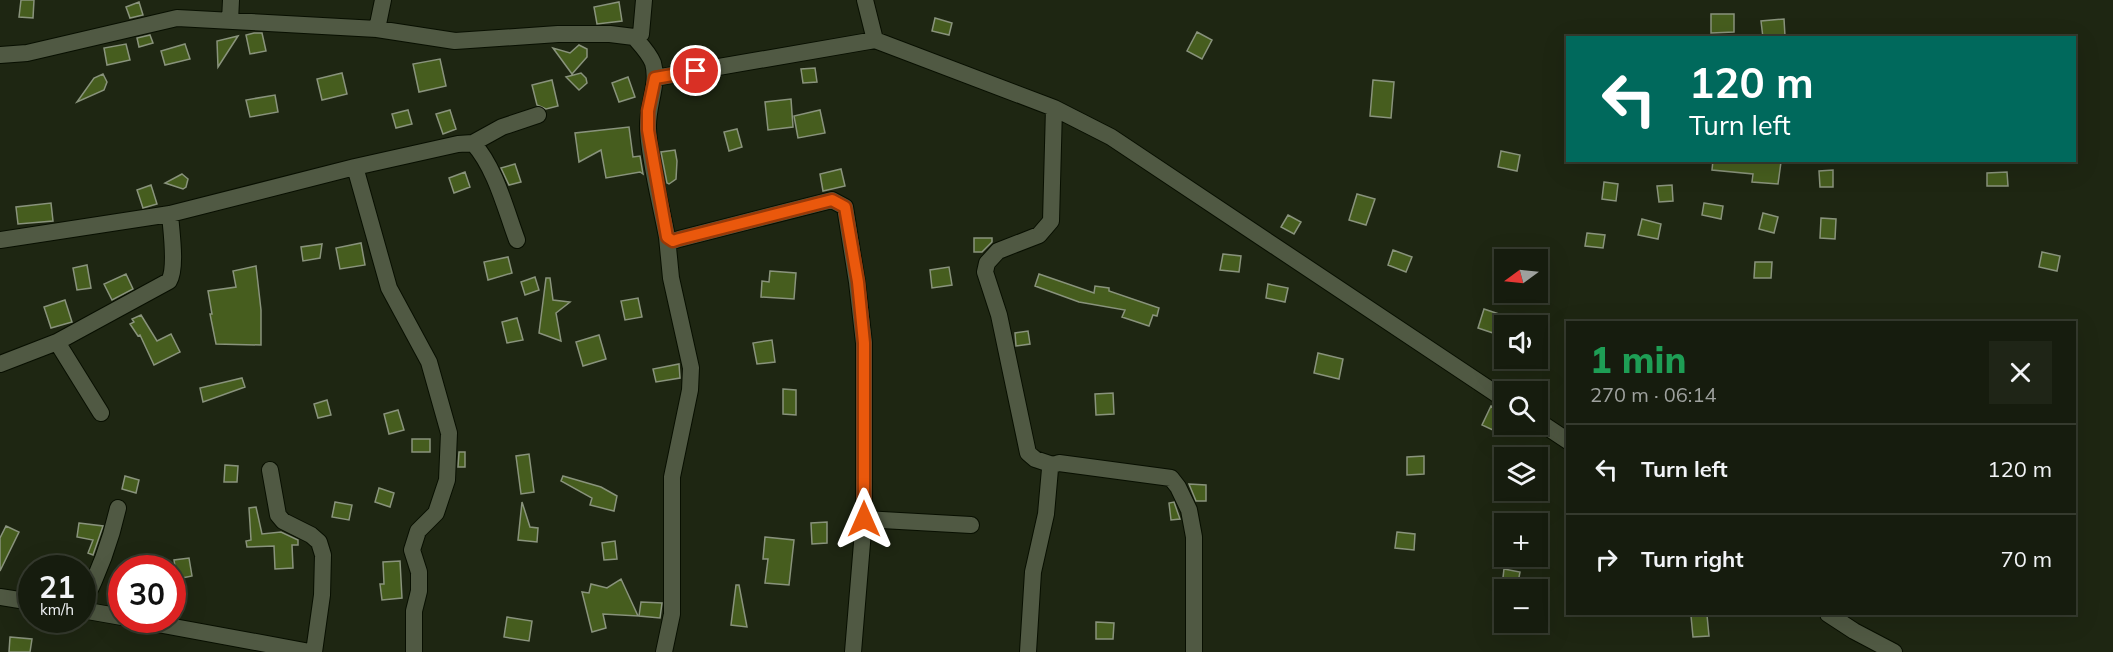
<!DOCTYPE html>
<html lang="en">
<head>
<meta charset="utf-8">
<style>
	body { margin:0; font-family:Mulish,sans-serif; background:#1f2517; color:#f1f3f6; height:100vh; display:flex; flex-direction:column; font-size:22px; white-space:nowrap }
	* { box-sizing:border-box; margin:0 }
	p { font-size:20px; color:#9ea19e }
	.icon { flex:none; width:33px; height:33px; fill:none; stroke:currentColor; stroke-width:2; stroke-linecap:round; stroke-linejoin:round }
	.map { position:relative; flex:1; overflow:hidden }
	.details { position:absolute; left:1566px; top:321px; width:510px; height:294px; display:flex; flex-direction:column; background:#161c0e; border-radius:0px; box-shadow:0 6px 24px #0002,0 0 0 2px #353a2e }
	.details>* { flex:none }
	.top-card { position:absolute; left:1566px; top:36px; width:510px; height:126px; border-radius:0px; box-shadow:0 6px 24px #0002,0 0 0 2px #353a2e; background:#00695c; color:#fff; overflow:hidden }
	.needle { width:39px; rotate:255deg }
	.buttons { position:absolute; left:1494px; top:249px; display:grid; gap:12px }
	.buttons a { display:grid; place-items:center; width:54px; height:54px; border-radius:0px; background:#161c0e; box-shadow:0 6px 24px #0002,0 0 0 2px #353a2e; font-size:30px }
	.speed { position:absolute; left:18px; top:555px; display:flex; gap:12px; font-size:30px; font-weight:700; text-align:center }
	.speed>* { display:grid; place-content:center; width:78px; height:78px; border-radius:50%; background:#161c0e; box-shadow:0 6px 24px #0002,0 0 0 2px #353a2e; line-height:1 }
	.speed small { font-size:15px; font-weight:400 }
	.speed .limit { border:9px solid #d22; background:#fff; color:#111 }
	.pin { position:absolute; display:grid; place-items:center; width:51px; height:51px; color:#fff; margin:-26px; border:3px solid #fff; border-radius:50%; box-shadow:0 2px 6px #0007 }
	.me { position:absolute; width:66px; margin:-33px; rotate:0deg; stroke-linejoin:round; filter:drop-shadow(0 0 4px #0008) }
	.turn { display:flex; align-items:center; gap:21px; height:126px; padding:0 24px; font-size:27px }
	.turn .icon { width:78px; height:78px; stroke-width:2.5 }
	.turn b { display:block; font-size:42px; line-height:51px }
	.round { display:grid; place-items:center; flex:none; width:63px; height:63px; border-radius:0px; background:#1f2517 }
	.overview { display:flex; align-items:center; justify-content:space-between; height:102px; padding:0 24px }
	h1 { font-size:36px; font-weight:800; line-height:45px; color:#1e9e55 }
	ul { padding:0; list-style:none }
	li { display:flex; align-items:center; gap:18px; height:90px; padding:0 24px; border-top:2px solid #353a2e }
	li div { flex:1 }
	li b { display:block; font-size:22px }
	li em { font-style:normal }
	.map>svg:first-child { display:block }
</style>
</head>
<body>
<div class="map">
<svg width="2113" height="652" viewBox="0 0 2113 652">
	<rect width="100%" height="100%" fill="#1e2612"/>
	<path fill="#465d1e" stroke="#89937c" stroke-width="1.5" d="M21,0H34L33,18L19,17Z
		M139,2L143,15L130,18L126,7Z
		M619,2L622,21L597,24L594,7Z
		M1711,14H1734V32L1711,33Z
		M935,18L952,23L949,35L932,31Z
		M1784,19L1785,36L1763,38L1761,21Z
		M1197,32L1212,40L1202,59L1187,51Z
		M254,33H262L266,51L250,54L246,35Z
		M150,35L153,43L139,47L137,38Z
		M238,36L218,67L217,41Z
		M126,44L130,60L107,65L104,48Z
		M185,44L190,59L165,65L161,51Z
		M579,45L587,49V57L572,74L553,48L570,53Z
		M440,59L446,86L419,92L413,64Z
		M815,68L817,82L803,83L801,69Z
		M342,73L347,94L322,100L317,79Z
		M581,73L586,78L587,83L579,90L566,77Z
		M103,74L107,82L104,90L77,102L94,78Z
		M628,77L635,97L619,102L612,83Z
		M552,80L558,106L546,109L537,105L532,85Z
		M1373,80L1394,82L1391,118L1370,116Z
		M275,95L278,112L250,117L246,100Z
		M791,99L793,127L768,130L765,102Z
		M408,110L412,124L396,128L392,114Z
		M450,110L456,129L443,134L436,114Z
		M820,110L825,133L798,138L794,116Z
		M629,127L633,157L640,156L643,174L640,172L606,178L601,150L579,162L575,133Z
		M737,129L742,147L729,151L724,132Z
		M675,150L677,161L676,179L669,184L667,183L661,152Z
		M1501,151L1520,155L1517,171L1498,167Z
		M1713,160L1781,162L1778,184L1752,182L1753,174L1712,170Z
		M515,164L521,182L509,185L501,168Z
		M841,169L845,186L823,191L820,174Z
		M1833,170V187H1820L1819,171Z
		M465,172L470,187L454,193L449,178Z
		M2007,172L2008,186H1987V173Z
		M182,174L188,179L186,187L183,189L165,183Z
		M1604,182L1618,184L1616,201L1602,199Z
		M151,185L157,204L143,208L137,190Z
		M1672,185L1673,201L1659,202L1657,186Z
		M1357,194L1375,199L1366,225L1349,220Z
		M51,203L53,221L18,224L16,207Z
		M1704,203L1723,206L1721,219L1702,215Z
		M1763,213L1778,217L1774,233L1759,229Z
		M1288,215L1301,222L1294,234L1281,227Z
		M1821,218L1836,219L1835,239L1820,238Z
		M1642,219L1661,224L1658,239L1638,235Z
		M1587,233L1605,235L1603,248L1585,246Z
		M974,238H992V242L982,252H974Z
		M361,243L365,265L340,269L336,248Z
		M322,244L320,258L303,261L301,247Z
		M1393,250L1412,257L1406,272L1388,265Z
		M2042,252L2060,256L2057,271L2039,267Z
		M1223,254L1241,256L1239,272L1220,270Z
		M508,257L512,273L488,280L484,262Z
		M1755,262H1772L1771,278H1754Z
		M87,265L91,288L77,290L73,268Z
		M256,266L261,310V345L216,344L210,314H212L208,291L236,287L233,271Z
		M949,267L952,285L932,288L930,270Z
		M770,271L796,273L794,299L761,297L762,281L769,282Z
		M126,274L133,289L112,300L104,284Z
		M1039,274L1094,293L1095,286L1109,288V291L1159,308L1157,316L1153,315L1149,326L1122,317L1125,310L1079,302L1035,286Z
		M535,277L539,290L525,295L521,282Z
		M546,278H550L553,300L570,302L556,313L561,341L539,333Z
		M1268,284L1288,288L1285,302L1266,298Z
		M638,298L642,317L625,320L621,301Z
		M65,300L72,322L51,328L44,307Z
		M1484,309L1499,314L1493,333L1478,328Z
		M141,315L157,341L171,334L180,352L154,365L140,335L138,336L130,324L134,322L132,319Z
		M517,318L523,340L507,343L502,322Z
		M1028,331L1030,344L1016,346L1015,333Z
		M599,335L606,359L583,366L576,342Z
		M772,340L775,362L757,364L753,343Z
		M1318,353L1343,359L1339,379L1314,373Z
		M679,364L680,378L656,382L653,369Z
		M242,378L245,387L203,402L200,388Z
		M783,389L796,390V415L783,414Z
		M1113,393L1114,414L1096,415L1095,394Z
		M327,400L331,415L318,418L314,404Z
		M1491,406L1503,412L1495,431L1482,425Z
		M398,410L404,430L389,434L384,414Z
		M412,439H430V452H412Z
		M459,452H465V467H458Z
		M529,454L534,492L521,494L516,456Z
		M1424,456V474L1407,475V457Z
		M225,465L238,466L237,482H224Z
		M125,476L139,480L136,493L122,489Z
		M563,476L601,487L617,496L614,511L590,505L592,498L561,481Z
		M1189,484L1206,485V501H1196Z
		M379,488L394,493L390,507L375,502Z
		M335,502L352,505L349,520L332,517Z
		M522,502L530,527L538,528L537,542L518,540Z
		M1174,502L1180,519L1171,520L1169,503Z
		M256,507L262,534L281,532L298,540V545H292L293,568L275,569L274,546L247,547L246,541L251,540L249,508Z
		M827,522V543L812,544L811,523Z
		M79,523L103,526L93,555L88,553L93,540L77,537Z
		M6,526L19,532L0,571V538Z
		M1397,532L1415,534L1414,550L1395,548Z
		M765,537L794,540L789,585L765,583L768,559H763Z
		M615,541L617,559L604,560L602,543Z
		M189,558L192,576L177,579L174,560Z
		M400,561L402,598L382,600L380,584H384L383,562Z
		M1504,569L1520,572L1517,588L1502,586Z
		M621,579L638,616L603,614L606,628L592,632L582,592L589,593L591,584L607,588Z
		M736,585H739L747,627L731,625Z
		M641,602L662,603L660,618L639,616Z
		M1707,615L1709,636L1693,637L1691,616Z
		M507,617L532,621L529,641L504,637Z
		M1096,622L1114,623L1113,639H1096Z
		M10,637L32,639L30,652H9Z"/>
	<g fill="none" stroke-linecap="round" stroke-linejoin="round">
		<g stroke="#080f01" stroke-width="18">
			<path id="minor" d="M865,0L875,40
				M230,21L231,0
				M377,29L383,0
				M634,37C641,45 649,53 653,63C659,84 647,106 648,128C649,160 661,204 667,237L673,241L679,239L832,200L845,207L857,282L864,343V519L853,652
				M0,55L27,53L177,18L377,29L455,41L558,34H610L634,37L641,34L644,0
				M655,78L875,40L1054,108L1111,137L1504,399
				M473,143L502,127L538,115
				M355,167L389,288L429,362L449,433L447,480L436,513L418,531L412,550L419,572V591L414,611V652
				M0,240L170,214L355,167L458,144L473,143C496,169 505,208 517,240
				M57,342L101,413
				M0,364L57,342L169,281C177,268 171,230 170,214
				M1538,421L1568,441
				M1053,465L1035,459L1028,453L999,315L985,272L987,263L998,251L1039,235L1051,221L1054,108
				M270,470L278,515L283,521L311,535L319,542L323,555L322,595L314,652
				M864,519L971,525
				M0,597L32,602
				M82,606C99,573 110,544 118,508
				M82,610L122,617
				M1828,614L1854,631L1894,652
				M136,620L310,652
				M664,652L672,614V477L690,390L691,368L671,278L667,237
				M1028,652L1033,572L1046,514L1050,469L1053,465L1059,463L1171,478L1178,487L1189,510L1194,537V652"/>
		</g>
		<use href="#minor" stroke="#505943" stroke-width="16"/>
	</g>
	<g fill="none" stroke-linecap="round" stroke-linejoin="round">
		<g stroke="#983908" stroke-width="15">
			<path id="route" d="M696,71L655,78L648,111V130L667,237L673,241L679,239L832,200L845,207L858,282L864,343V519"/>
		</g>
		<use href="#route" stroke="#ea580c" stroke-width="10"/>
	</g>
</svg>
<div class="buttons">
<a><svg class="needle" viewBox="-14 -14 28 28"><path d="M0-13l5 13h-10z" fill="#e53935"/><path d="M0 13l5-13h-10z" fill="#9ea19e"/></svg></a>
<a><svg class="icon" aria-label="sound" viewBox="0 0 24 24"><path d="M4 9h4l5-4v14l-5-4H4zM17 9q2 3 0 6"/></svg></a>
<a><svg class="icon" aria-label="search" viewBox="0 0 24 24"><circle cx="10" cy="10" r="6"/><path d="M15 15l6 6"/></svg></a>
<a><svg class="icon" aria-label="layers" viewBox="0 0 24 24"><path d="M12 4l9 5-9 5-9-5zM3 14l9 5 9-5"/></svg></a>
<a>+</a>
<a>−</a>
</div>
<div class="speed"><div>21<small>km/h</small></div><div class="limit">30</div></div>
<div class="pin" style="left:696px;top:71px;background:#d93025"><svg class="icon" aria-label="arrive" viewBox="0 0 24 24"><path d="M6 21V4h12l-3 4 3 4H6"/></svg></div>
<svg class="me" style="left:864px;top:519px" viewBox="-20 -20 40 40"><path d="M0-17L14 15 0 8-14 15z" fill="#ea580c" stroke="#fff" stroke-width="4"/></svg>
<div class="top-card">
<div class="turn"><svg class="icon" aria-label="left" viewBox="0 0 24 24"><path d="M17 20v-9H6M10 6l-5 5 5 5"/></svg><div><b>120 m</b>Turn left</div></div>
</div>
<section class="details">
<div class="overview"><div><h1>1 min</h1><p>270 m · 06:14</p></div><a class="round"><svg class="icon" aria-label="close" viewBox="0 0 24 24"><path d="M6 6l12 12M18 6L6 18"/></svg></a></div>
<ul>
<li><svg class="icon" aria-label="left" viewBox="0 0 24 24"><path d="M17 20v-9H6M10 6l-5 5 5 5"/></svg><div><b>Turn left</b></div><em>120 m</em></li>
<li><svg class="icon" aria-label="right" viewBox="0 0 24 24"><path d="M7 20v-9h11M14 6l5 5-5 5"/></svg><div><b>Turn right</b></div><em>70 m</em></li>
</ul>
</section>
</div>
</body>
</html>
